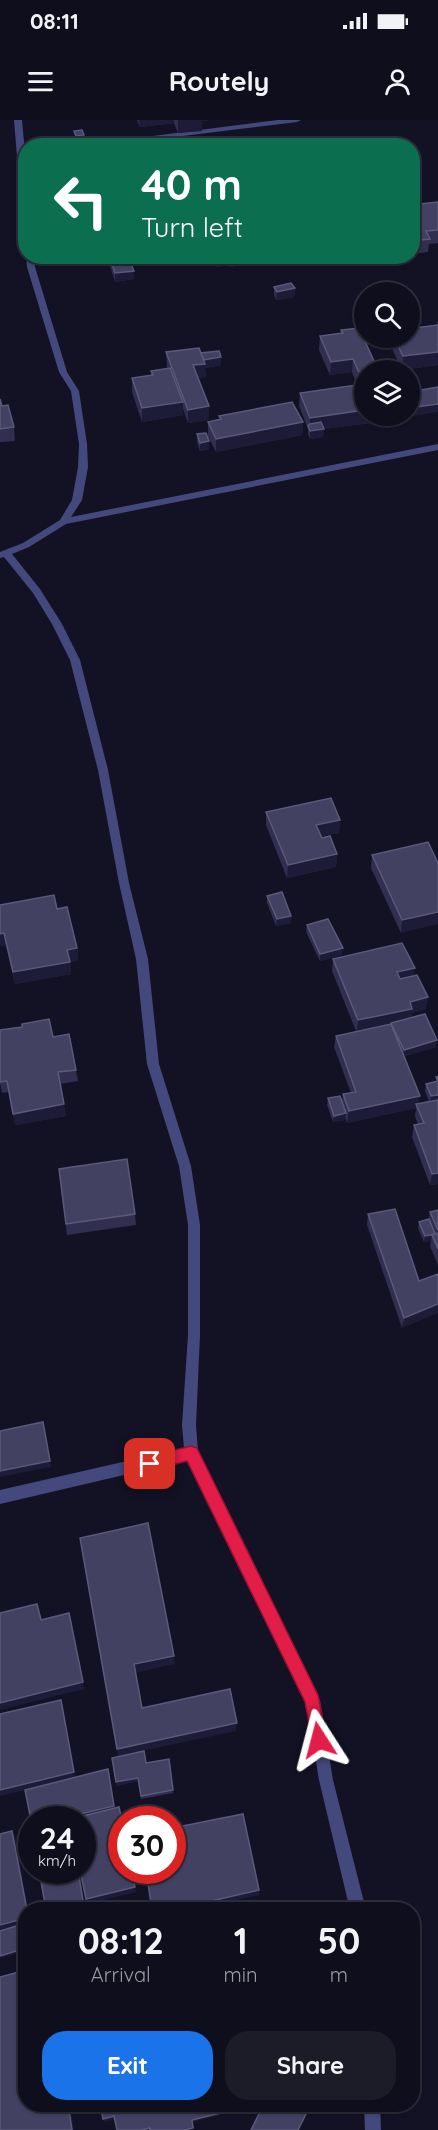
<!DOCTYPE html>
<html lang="en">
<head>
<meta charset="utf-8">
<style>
	body { margin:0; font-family:Quicksand,sans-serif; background:#1c1c29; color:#f1f3f6; height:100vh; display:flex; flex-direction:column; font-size:22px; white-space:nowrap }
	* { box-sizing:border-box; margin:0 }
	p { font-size:20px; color:#9b9ca3 }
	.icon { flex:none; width:33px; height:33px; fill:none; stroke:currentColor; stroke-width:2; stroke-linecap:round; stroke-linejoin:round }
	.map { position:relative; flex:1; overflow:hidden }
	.drawer { position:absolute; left:18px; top:1782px; width:402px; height:210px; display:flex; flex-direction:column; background:#0e0e1c; border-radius:24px; box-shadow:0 2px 4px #0004,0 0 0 2px #2e2e3b }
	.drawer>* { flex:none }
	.banner { position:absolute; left:18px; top:18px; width:402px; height:126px; border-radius:24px; box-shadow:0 2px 4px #0004,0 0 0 2px #2e2e3b; background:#0b6e4f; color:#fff; overflow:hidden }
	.tools { position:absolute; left:354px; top:162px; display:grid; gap:12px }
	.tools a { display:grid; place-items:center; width:66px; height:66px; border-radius:50%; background:#0e0e1c; box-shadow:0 2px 4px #0004,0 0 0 2px #2e2e3b; font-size:30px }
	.speed { position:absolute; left:18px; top:1686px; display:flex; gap:12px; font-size:30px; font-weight:700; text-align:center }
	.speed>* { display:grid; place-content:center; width:78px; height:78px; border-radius:50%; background:#0e0e1c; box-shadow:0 2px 4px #0004,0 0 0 2px #2e2e3b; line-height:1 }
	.speed small { font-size:15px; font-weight:400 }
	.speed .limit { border:9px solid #d22; background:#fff; color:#111 }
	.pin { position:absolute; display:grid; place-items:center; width:51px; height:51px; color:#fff; margin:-26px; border-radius:12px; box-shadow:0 3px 9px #0006 }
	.me { position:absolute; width:66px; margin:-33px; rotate:351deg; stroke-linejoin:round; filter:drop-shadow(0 0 4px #0008) }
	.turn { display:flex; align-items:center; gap:21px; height:126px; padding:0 24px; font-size:27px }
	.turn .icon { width:78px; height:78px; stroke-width:2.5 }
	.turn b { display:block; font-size:42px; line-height:51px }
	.eta { display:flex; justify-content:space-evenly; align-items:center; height:102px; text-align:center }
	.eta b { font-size:36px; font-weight:700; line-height:42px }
	.action { display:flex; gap:12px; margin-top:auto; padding:12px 24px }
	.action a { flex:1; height:69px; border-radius:24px; background:#1a73e8; color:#fff; font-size:24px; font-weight:700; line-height:69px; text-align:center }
	.action a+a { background:#1c1c29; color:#f1f3f6 }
	.status { display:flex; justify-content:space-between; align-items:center; height:42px; padding:0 30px; background:#0e0e1c; direction:ltr }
	.status svg { height:16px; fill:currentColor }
	header { display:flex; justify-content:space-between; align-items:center; height:78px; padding:0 24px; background:#0e0e1c; font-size:27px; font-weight:700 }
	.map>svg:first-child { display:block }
</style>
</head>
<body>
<div class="status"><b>08:11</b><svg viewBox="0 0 49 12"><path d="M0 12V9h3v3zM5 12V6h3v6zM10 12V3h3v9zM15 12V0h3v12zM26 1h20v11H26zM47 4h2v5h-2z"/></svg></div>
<header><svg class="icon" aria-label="menu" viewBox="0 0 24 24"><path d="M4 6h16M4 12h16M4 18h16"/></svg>Routely<svg class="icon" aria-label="person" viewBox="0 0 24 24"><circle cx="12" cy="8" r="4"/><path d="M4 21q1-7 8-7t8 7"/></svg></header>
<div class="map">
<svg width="438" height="2010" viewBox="0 0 438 2010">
	<rect width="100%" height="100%" fill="#131225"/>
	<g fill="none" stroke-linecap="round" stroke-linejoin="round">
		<path fill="#44497d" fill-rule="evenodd" d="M14,0H22L26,44V99L22,97Z
			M278,0H301L297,2L101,26H75Z
			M26,136H34L35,147L67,252L79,271L87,324L88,347L82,380L71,397L438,324V330L66,404L29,427L12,434L40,469L62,504L80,540L108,650L129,763L148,839L159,944L191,1046L200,1105V1215L196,1305L198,1332L320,1580L333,1660L366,1790H350L319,1660L306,1581L188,1340L0,1384V1370L184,1328L182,1305L188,1215V1105L179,1046L147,944L136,839L119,763L98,650L70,540L52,504L33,473L4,437L0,438V432L23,423L60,400L72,380L78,347L79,324L71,271L59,252L27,147Z
			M364,1984H380L381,2010H365Z"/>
	</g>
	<path fill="#312e50" d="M137,0H208V1H202V11L178,13L174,3L140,7Z
		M74,11L84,15V23H76Z
		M438,82V123L429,124L428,132L412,134V85Z
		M107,136H128L134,151V159L115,162Z
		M211,136H262L261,142L229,147L228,145L216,147Z
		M274,167L295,168L294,177L276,180L274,175Z
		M437,202H438V245L402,250L388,220V218H410L415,208L437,205Z
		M341,210L393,300L324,309L323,317L310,319L308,314V309L299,286L300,273L357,265L352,252L330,255L319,230L320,216L341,214Z
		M166,232L201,233L221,237V245L205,248L206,257L198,258L209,300L188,303L183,289V295L142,302L132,272V258L151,256V251L167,248Z
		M0,279L2,286L14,307L15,321L0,322Z
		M219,296L303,302L302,315L216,332L208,316V302L219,300Z
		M197,314L209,321V329L200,331L197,322Z
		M266,692L340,700L339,713L321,716L337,734L336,747L287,758L266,705Z
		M372,735L438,743L401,813L371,748Z
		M267,776L291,803L276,806L267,783Z
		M0,785L57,789L77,828L78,840L70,842L71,854L15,864L6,825L0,826Z
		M307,805L342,835L320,841L306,812Z
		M333,839L413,856L426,889L412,893L411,898L436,927L404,936L418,984L429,982L425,971L426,964L436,961V957H438V1064L430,1065L412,1017L414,1005H418L415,996L416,988L347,1003L345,997V1000L333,1002L327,985L328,978L342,982L343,974L351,973L334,927L336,916L356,911L332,851Z
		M0,910L53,917L76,950L78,961L60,964L66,996L15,1005L9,972L2,973L0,963Z
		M59,1049L135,1094L136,1105L67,1115Z
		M438,1090V1145L430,1126L431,1121L424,1122L418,1108L419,1102L429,1099L430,1092Z
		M368,1094L419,1161L402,1208L367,1105Z
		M169,1639L173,1673L141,1679L138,1661L116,1666L146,1643Z"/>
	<path fill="#1d1b37" d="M139,0H174V3L140,7Z
		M178,0H208V1H202V11L178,13Z
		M216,136H228V145L216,147Z
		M229,136H262L261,142L229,147Z
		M134,151V159L115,162V153Z
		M295,168L294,177L276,180L277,172Z
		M438,232V245L402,250L403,236Z
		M221,237V245L205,248L206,257L194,259L193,245L204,240Z
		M353,239L352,252L330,255L331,242Z
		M183,282V295L142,302V288Z
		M438,284V292L407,297V296H410V288Z
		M209,286V300L188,303V290Z
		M364,290V296H393V300L324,309L323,317L310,319V298Z
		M303,302L302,315L216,332V319Z
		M209,321V329L200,331V323Z
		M340,700L339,713L315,717L316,705Z
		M337,734L336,747L287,758L288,745Z
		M438,792V804L401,813L402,800Z
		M291,796V803L276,806L277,799Z
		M4,813L6,825L0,826V814Z
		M77,828L78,840L70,842L71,854L15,864L13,852L67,830Z
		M343,828L342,835L320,841V834Z
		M415,848L413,860L395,865L397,852Z
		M428,877L426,889L412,893L411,901L357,912L358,900L410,882Z
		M437,920L436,927L403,937L404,930Z
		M438,975V981L430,983L431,976Z
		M420,976L418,987L416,984V988L347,1003L349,991Z
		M64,984L66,996L15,1005L13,994Z
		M346,993L345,1000L333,1002L334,996Z
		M438,1053V1064L430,1065L432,1054Z
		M432,1115L431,1121L424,1122L425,1116Z
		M438,1184V1193L402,1208L404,1198Z
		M43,1302L51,1347L0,1357V1351Z
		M69,1493L84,1569L0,1590V1583Z
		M174,1536L175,1544L135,1553L134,1544Z
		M61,1580L75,1658L0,1676V1670Z
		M237,1603L236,1611L118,1636L117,1629Z
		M108,1649L116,1692L82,1700H69L68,1697Z
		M138,1658V1661L116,1666V1662Z
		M12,1711L15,1716L28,1790H27Z
		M78,1750H79L85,1785L69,1790H50Z
		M132,1750L136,1772L87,1784L86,1779Z
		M259,1770V1775L193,1790H172Z
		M26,1798V1803L0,1811V1805Z
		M26,1828V1831L0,1838V1836Z
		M68,1984H70L74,2010H72Z
		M225,1992V1994L192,2002V2000Z
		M114,1996L116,1999L105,2002L103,1999Z"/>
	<path fill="#434162" stroke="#5b597a" stroke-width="1.5" d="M82,10L84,15L76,16L74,11Z
		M438,82V110L426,111L430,119L412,121V85Z
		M109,136H128L134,151L115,153Z
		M291,163L295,168L277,172L274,167Z
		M413,203L415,208L438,205V232L403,236L394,218H410V204Z
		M359,208L378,250H364V290L310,298L300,273L364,264L353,239L331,242L320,216L343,213L341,210Z
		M199,228L205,244L193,245L209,286L188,290L166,232Z
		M219,231L221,237L204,240L201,233Z
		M170,248L183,282L142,288L132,258L153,255L151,251Z
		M438,267V284L410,288V272Z
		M0,279L2,286L8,285L14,307L0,309Z
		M292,282L303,302L216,319L208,302L221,299L219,296Z
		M321,302L324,309L310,311L308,306L310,304Z
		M206,313L209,321L200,323L197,314Z
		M331,678L340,700L316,705L322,718L330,716L337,734L288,745L266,692Z
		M428,722L438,743V792L402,800L372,735Z
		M282,772L291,796L277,799L267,776Z
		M54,775L57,789L67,787L77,828L67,830L70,842L13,852L4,813L0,814V785Z
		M328,799L343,828L320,834L307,805Z
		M402,823L415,848L397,852L400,859L417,855L428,877L410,882L412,889L358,900L333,839Z
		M425,894L437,920L404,930L391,903Z
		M49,899L53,917L69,914L76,950L58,952L64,984L13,994L7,961L0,962V910L22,907V904Z
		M391,904L420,976L349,991L343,974L356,972L336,916Z
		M436,957H438V975L431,976L426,964L438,961Z
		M340,976L346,993L334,996L328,978Z
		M438,980V1053L432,1054L414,1005L424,1003L416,984Z
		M127,1039L135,1094L66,1104L59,1049Z
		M395,1089L419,1161L438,1154V1184L404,1198L368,1094Z
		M438,1090V1110L430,1092Z
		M429,1099L435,1114L425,1116L419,1102Z
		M438,1113V1129L432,1115Z
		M43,1302L50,1341L0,1351V1311Z
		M148,1403L174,1536L134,1544L142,1588L230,1569L237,1603L117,1629L80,1418Z
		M37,1484L41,1500L69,1493L83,1562L0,1583V1493Z
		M61,1580L74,1652L0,1670V1594Z
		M144,1631L146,1643L169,1639L173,1670L141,1676L138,1658L116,1662L112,1638Z
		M108,1649L114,1686L68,1697L69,1700H32V1705L25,1670Z
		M119,1687L122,1700V1750H131L135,1767L86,1779L80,1750H82V1700L71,1699Z
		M243,1694L259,1770L172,1790H152L146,1750H172V1708Z
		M12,1711L27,1790H26V1798L0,1805V1714Z
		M39,1750H78L83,1781L50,1790H46Z
		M26,1803V1828L0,1836V1811Z
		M26,1850V1984H68L72,2010H0V1857Z
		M100,1984H224L225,1992L192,2000L193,2008L185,2010H150V2008L141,2010H117L114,1996L103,1999Z
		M264,1984H311L298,2010H251Z"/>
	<path fill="#e11d48" stroke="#92132f" stroke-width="1.5" d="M191,1326L197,1328L318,1575L327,1620L325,1626L319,1629L313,1626L305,1582L187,1341L150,1351L145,1349L142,1344L145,1339L150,1336Z"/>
</svg>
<div class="tools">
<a><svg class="icon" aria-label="search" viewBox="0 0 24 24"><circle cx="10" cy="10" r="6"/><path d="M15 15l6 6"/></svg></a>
<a><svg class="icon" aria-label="layers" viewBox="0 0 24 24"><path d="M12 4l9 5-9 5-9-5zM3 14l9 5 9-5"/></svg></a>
</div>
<div class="speed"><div>24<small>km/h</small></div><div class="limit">30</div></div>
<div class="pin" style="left:150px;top:1344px;background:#d93025"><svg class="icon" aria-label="arrive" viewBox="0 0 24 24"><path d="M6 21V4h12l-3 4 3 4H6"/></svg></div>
<svg class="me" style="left:319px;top:1620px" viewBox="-20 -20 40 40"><path d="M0-17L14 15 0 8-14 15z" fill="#e11d48" stroke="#fff" stroke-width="4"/></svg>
<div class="banner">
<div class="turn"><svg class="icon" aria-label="left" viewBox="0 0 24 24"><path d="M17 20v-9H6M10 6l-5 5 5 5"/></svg><div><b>40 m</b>Turn left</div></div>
</div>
<section class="drawer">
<div class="eta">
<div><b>08:12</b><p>Arrival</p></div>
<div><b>1</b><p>min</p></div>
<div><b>50</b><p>m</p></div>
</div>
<div class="action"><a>Exit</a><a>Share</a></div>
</section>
</div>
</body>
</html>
